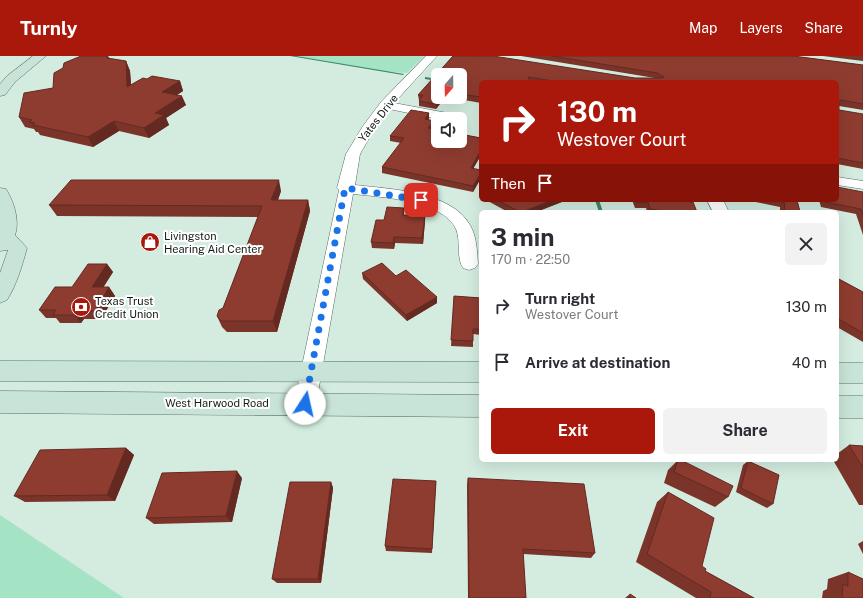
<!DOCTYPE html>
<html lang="en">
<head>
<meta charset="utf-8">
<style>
	body { margin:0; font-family:"Public Sans",sans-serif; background:#f2f2f3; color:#2b2b33; height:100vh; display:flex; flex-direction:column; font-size:15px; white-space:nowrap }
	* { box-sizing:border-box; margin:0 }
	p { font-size:13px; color:#7c7c81 }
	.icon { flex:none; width:22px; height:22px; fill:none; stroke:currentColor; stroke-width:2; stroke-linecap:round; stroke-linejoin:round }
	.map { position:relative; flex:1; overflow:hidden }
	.side { position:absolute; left:479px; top:154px; width:360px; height:252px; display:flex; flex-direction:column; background:#fff; border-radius:6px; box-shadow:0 4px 16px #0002 }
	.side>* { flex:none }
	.banner { position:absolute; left:479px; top:24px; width:360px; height:122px; border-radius:6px; box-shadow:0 4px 16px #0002; background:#a9180a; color:#fff; overflow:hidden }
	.needle { width:26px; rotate:200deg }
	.fabs { position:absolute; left:431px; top:12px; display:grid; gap:8px }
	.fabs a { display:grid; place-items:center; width:36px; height:36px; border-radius:6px; background:#fff; box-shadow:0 4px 16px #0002; font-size:20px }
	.pin { position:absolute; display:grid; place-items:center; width:34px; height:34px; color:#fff; margin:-17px; border-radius:8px; box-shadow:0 2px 6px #0006 }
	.me { position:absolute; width:44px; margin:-22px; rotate:10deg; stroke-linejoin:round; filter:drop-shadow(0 0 3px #0008) }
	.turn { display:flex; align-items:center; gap:14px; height:84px; padding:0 12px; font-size:18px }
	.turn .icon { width:52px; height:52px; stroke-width:2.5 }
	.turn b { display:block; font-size:28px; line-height:34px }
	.then { display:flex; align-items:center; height:38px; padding:0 12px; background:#0003; gap:8px; font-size:15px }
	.round { display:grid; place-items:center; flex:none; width:42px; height:42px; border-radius:6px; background:#f2f2f3 }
	.summary { display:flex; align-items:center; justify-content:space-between; height:68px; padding:0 12px }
	h1 { font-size:24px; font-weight:700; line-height:30px }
	.button { display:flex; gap:8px; margin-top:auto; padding:8px 12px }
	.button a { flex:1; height:46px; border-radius:6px; background:#a9180a; color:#fff; font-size:16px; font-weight:700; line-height:46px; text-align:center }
	.button a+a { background:#f2f2f3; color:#2b2b33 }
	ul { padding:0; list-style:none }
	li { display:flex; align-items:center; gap:12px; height:56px; padding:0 12px }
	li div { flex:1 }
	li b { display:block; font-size:15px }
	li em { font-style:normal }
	header { display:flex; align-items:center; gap:24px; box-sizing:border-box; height:56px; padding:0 20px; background:#a9180a; color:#fff }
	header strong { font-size:19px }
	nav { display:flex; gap:22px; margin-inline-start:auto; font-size:14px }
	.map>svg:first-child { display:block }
</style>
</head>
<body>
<header>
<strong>Turnly</strong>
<nav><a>Map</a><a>Layers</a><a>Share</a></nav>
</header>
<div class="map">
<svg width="863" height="542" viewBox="0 0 863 542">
	<rect width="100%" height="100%" fill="#d3ecdf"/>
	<path fill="#a5e3c5" d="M292,0H424L407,17L382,15Z
		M0,459L124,542H0Z"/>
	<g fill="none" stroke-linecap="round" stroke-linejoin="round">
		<path fill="#3d8868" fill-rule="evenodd" d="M290,0H296L404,18L403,19Z
			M425,21L438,23V25L425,23Z
			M595,144H599L603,156H599Z"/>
		<g stroke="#566c61" stroke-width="1">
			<path id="minor" d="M426,0H437L394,47L458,59L464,63L460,66V63H438L389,53L375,72L360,98L355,129C389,133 451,135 470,169C477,181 477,195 478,208L475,212L469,214L463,212C456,201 461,185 456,173C443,144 380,141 353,138L316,348L313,355L305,358L297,355L294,348L339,134L337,132L346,98L363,70L381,46Z
				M837,121L863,125V133L837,129Z
				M707,144H723L729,156H713Z"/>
		</g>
		<g stroke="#566c61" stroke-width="1">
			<path id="secondary" d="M33,0H46L15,26L5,39L0,40V28L7,20Z
				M0,132L6,133C14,146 20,165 15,179L27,192C22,210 17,228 7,244L0,247V217L8,194L0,195Z
				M0,305L481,306V326L0,325Z
				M837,307H863V327H837Z
				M0,335L481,339V361L0,357Z
				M837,340H863V362H837Z"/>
		</g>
		<use href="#minor" fill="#fff" fill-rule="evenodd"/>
		<use href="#secondary" fill="#c8e3d7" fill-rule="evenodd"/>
	</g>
	<path fill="#7b3429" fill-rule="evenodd" d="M81,0H108L110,3L126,5L130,15L131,29L147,23L180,25L183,35L177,39L186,49L166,62L169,69L149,82L119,75L93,91L40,79L38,76H36L34,73L25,71L19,61L53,32L63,12Z
		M453,0L635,22H657H655L521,0H793L863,9V54L839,50V54L863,59V113L837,108V26H481V47L453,42L450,45L443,44L436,53L419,50V44L418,39ZM460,19V41H438Z
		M823,0H863V5Z
		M429,57V63L428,64L434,65V70L432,73L481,82V99L473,113L481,114V122L473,136L382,117V111L401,87L390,85V80Z
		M281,135L278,144H308L310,155L277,276H227L222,271L217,260L223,252L258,161L57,160L49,149Z
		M863,136V179L856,158L821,151L819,144H837Z
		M486,144H567L536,156H508Z
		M632,144H689L697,156H647L646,152H635Z
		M751,144H797L800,156H780V151L751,145Z
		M404,152V159L425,160V165L423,188L395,187L394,193L372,192L371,186L384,164Z
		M107,208L113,216L103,231H109L115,240L101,263H84L81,267H60L56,262H46L39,254Z
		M362,217L396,220L437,241V247L407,265L363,223Z
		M837,222L863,236V286L837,271Z
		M454,240L481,242V279L473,278V291L451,290Z
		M849,389L863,390V449H859L833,404H837V398Z
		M126,392L134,399L115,445L25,446L14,440Z
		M678,404H681L728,441L715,451L664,427L668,414Z
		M748,405L773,448L767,452L736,436L743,409Z
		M242,422L232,466L154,468L146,462Z
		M468,422L595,497L591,502L523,498L526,542H468L467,429Z
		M436,425L432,497L386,495L385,490Z
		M331,426L333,432L321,527H277L272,523Z
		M668,436L702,510L705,515L754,542H696L636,506L657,446Z
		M863,485V498L858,488Z
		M848,516L863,542H822L823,535L827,533L828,523Z
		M630,538L636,542H625Z"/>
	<path fill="#642a22" d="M126,5L130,15L132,41L127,31Z
		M180,25L183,35L166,46L162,36Z
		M182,40L186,49L166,62L169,69L149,82L144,72L155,57Z
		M442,41H443V44L436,53V48Z
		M450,41H453L450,45Z
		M429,57V63L425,69V63Z
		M114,65L119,75L93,91L88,81Z
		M434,65V70L428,78V72Z
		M481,94V99L470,118L471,112Z
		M481,117V122L473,136V130Z
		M279,124L281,135L274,155L271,144Z
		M308,144L310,155L277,276L273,265Z
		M553,144H567L536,156H522Z
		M425,160V165L423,188L422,182Z
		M394,181L395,187L394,193L393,187Z
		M107,208L113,216L98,240L92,231Z
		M109,231L115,240L101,263L95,255Z
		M437,241V247L407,265L406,259Z
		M77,254L84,263L81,267L74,259Z
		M126,392L134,399L115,445L107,439Z
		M237,415L242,422L232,466L226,460Z
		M331,426L333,432L321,527L318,523Z"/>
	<path fill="#8f3c30" stroke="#642a22" d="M81,0H106L107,2L126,5L127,31L143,22L147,23L152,20L180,25L162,36L182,40L155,57L164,59L144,72L114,65L88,81L33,69L35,67L29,66L32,64L19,61L24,37L53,32L54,17L63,12L64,7Z
		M453,0H493L635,22H663L664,21L657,17L552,0H793L863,9V48L841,44L839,46V54L863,58V107L837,102V26H559L528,21L530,26H481V41L460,38V19H438V41H442L436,48L419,45L423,39H418Z
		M411,54L429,57L425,63L434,65L428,72L438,74V85H460V78L481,82V94L471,112L481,114V117L473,130L382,111L404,82L390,80Z
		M71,124H279L271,144H308L273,265H221L217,260L219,254L223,252L262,150L49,149Z
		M837,131L863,136V159L861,153L825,146V144H837Z
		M497,144H553L522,156H520Z
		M636,144H689L690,146H693L697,156H664V155L650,153L648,146L637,147Z
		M778,144H797L800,156H785L784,145Z
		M387,151L404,152L403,159L425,160L422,182L394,181L393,187L371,186L376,164H384Z
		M382,207L396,220L406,214L437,241L406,259L362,217Z
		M88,208H107L92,231H109L95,255L77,254L74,259H53L56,254H39L55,231H72Z
		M837,222L863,236V277L837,262Z
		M454,240L481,242V273H473V285L451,284Z
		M849,389L863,390V412Z
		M126,392L107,439L14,440L40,394Z
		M678,404H681L733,430L728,441L674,416Z
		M748,405L779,419L773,448L741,432Z
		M237,415L226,460L146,462L162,417Z
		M468,422L584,428L595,497L523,493L526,542H469Z
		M393,423L436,425L432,493L385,490Z
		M290,426H331L318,523H272Z
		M668,436L714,462L702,510L706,513L705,515L754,542H710L711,536L647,498Z
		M848,516L863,523V542H842L843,528L848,530Z
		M630,538L636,542H629Z"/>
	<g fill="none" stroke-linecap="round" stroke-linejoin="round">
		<path stroke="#1a73e8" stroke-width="7" stroke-dasharray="0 12.6" d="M305,348L345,132L421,144"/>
	</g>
	<defs>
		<g id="shop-disc" transform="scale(1)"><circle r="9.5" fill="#a9180a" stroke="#fff"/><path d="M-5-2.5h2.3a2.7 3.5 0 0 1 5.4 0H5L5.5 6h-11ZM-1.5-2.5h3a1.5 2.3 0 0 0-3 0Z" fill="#fff"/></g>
		<g id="bank-disc" transform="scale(1)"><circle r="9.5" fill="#a9180a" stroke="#fff"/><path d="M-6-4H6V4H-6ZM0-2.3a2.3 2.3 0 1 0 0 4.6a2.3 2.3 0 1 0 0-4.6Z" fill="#fff"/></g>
	</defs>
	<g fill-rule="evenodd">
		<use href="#shop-disc" x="150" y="186"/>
		<use href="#bank-disc" x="81" y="251"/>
	</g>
	<g text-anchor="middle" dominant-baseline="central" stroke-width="4" stroke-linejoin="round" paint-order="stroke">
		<g font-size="11" fill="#121b16" stroke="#fff">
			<text transform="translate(378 62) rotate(-52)">Yates Drive</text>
			<text x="217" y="347">West Harwood Road</text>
		</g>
		<g font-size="11" fill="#121b16" stroke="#fff" text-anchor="start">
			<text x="164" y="180">Livingston<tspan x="164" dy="13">Hearing Aid Center</tspan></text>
			<text x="95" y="245">Texas Trust<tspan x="95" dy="13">Credit Union</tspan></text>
		</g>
	</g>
</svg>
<div class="fabs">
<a><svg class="needle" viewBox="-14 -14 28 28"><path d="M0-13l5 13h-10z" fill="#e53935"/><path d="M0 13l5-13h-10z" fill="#7c7c81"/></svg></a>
<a><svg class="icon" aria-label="sound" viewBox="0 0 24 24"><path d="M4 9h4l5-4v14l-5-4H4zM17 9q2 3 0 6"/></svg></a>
</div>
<div class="pin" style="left:421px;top:144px;background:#d93025"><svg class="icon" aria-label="arrive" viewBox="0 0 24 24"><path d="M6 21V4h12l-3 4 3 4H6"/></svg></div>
<svg class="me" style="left:305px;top:348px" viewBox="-20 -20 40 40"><circle r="19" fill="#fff"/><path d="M0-13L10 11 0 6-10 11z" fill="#1a73e8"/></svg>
<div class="banner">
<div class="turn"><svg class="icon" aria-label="right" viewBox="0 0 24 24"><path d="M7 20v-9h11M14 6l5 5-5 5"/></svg><div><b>130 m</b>Westover Court</div></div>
<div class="then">Then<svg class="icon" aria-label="arrive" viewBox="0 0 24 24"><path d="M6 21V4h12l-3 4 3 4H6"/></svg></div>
</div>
<section class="side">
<div class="summary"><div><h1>3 min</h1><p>170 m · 22:50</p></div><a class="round"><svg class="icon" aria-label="close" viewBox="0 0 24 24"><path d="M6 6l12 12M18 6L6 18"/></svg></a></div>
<ul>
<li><svg class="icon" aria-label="right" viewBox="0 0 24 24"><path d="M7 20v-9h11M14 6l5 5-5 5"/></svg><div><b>Turn right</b><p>Westover Court</p></div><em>130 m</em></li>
<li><svg class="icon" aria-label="arrive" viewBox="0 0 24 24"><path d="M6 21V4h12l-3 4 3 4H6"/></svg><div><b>Arrive at destination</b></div><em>40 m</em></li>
</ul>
<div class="button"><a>Exit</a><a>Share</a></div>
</section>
</div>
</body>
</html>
